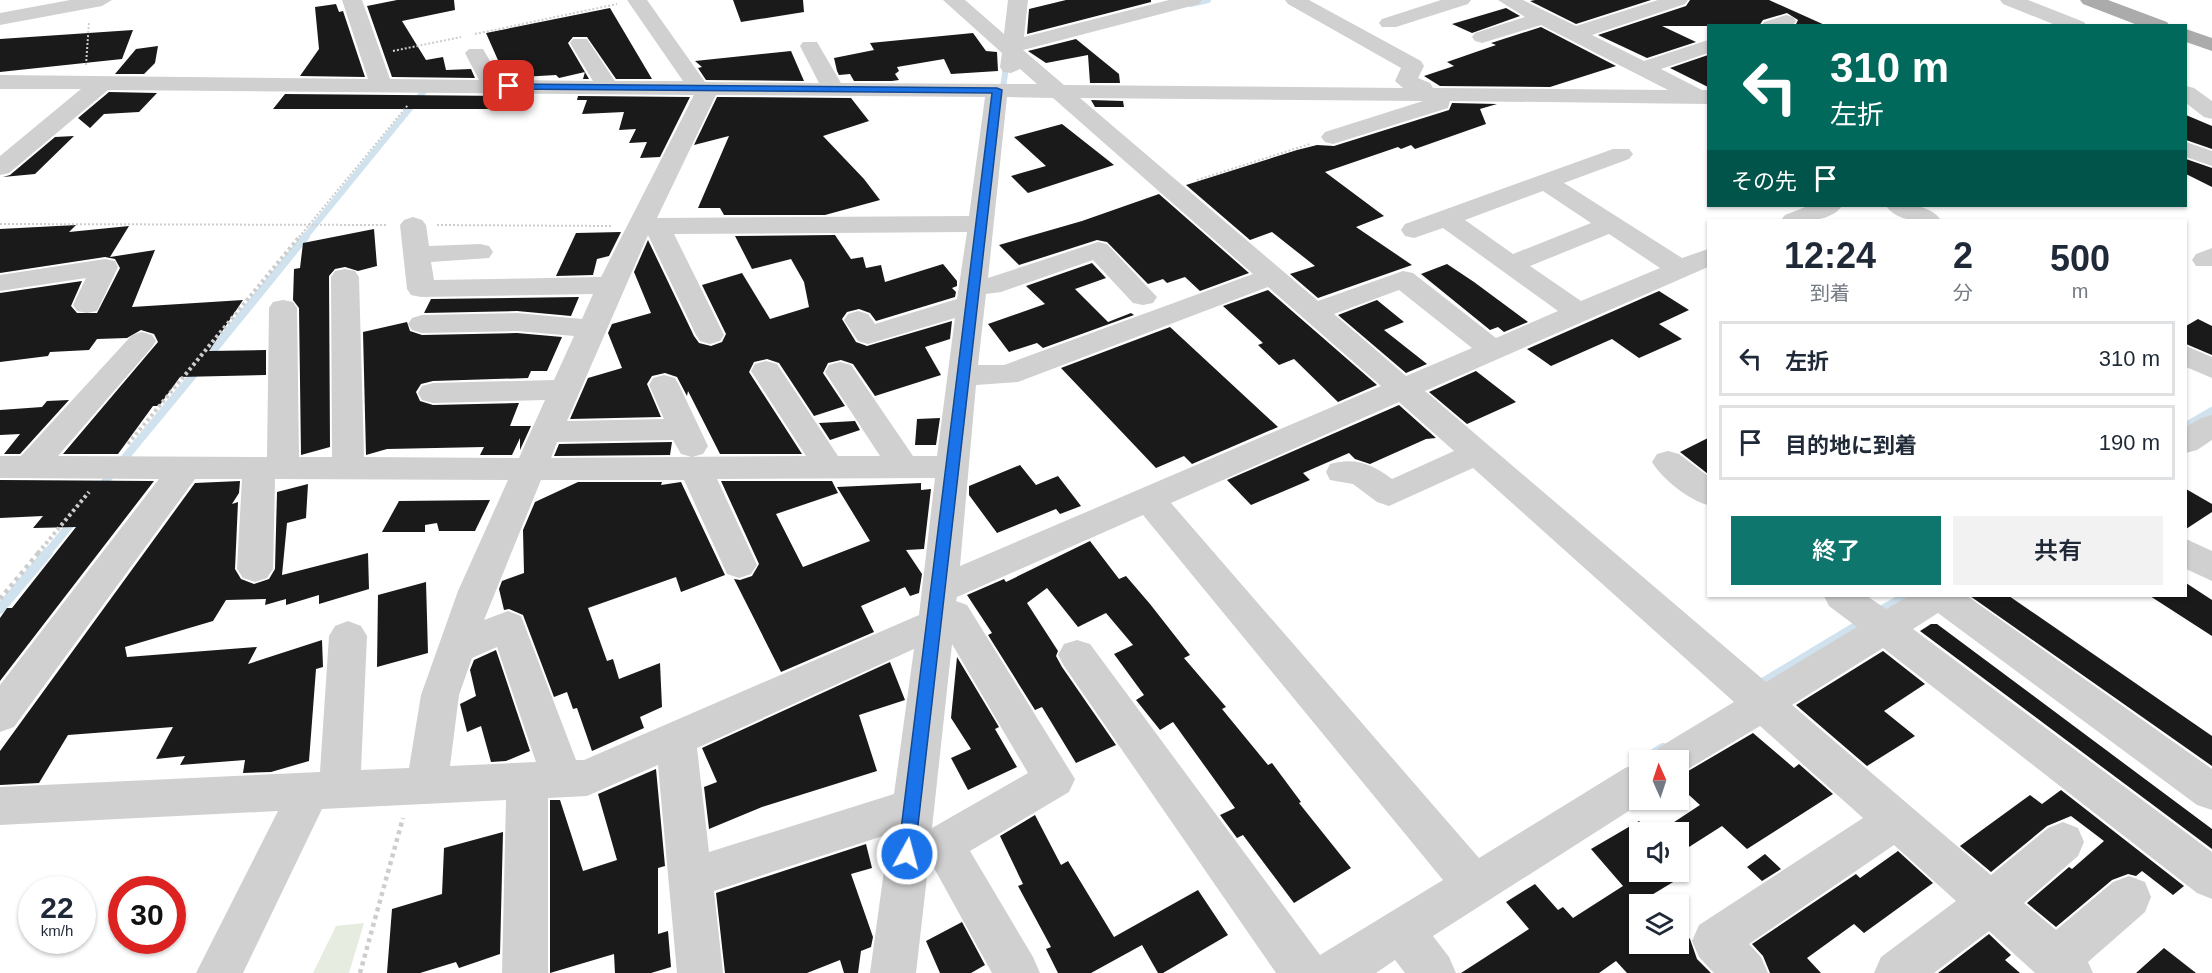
<!DOCTYPE html>
<html lang="ja">
<head>
<meta charset="utf-8">
<style>
	body { margin:0; font-family:Arial,"Noto Sans JP",sans-serif; background:#f2f2f3; color:#1f2937; height:100vh; display:flex; flex-direction:column; font-size:22px; white-space:nowrap }
	* { box-sizing:border-box; margin:0 }
	p { font-size:20px; color:#747a83 }
	.icon { flex:none; width:33px; height:33px; fill:none; stroke:currentColor; stroke-width:2; stroke-linecap:round; stroke-linejoin:round }
	.map { position:relative; flex:1; overflow:hidden }
	.panel { position:absolute; left:1707px; top:219px; width:480px; height:378px; display:flex; flex-direction:column; background:#fff; border-radius:0px; box-shadow:0 2px 4px #0004 }
	.panel>* { flex:none }
	.hud { position:absolute; left:1707px; top:24px; width:480px; height:183px; border-radius:0px; box-shadow:0 2px 4px #0004; background:#00695c; color:#fff; overflow:hidden }
	.needle { width:39px; rotate:357deg }
	.fabs { position:absolute; left:1629px; top:750px; display:grid; gap:12px }
	.fabs a { display:grid; place-items:center; width:60px; height:60px; border-radius:0px; background:#fff; box-shadow:0 2px 4px #0004; font-size:30px }
	.speed { position:absolute; left:18px; top:876px; display:flex; gap:12px; font-size:30px; font-weight:700; text-align:center }
	.speed>* { display:grid; place-content:center; width:78px; height:78px; border-radius:50%; background:#fff; box-shadow:0 2px 4px #0004; line-height:1 }
	.speed small { font-size:15px; font-weight:400 }
	.speed .limit { border:9px solid #d22; background:#fff; color:#111 }
	.pin { position:absolute; display:grid; place-items:center; width:51px; height:51px; color:#fff; margin:-26px; border-radius:12px; box-shadow:0 3px 9px #0006 }
	.me { position:absolute; width:66px; margin:-33px; rotate:7deg; stroke-linejoin:round; filter:drop-shadow(0 0 4px #0008) }
	.turn { display:flex; align-items:center; gap:21px; height:126px; padding:0 24px; font-size:27px }
	.turn .icon { width:78px; height:78px; stroke-width:2.5 }
	.turn b { display:block; font-size:42px; line-height:51px }
	.then { display:flex; align-items:center; height:57px; padding:0 24px; background:#0003; gap:12px; font-size:22px }
	.eta { display:flex; justify-content:space-evenly; align-items:center; height:102px; text-align:center }
	.eta b { font-size:36px; font-weight:600; line-height:42px }
	.cta { display:flex; gap:12px; margin-top:auto; padding:12px 24px }
	.cta a { flex:1; height:69px; border-radius:0px; background:#0f766e; color:#fff; font-size:24px; font-weight:600; line-height:69px; text-align:center }
	.cta a+a { background:#f2f2f3; color:#1f2937 }
	ul { padding:0; list-style:none }
	li { display:flex; align-items:center; gap:18px; height:75px; margin:0 12px 9px; padding:0 12px; border:3px solid #e0e1e3; border-radius:0px }
	li div { flex:1 }
	li b { display:block; font-size:22px }
	li em { font-style:normal }
	.map>svg:first-child { display:block }
</style>
</head>
<body>
<div class="map">
<svg width="2212" height="973" viewBox="0 0 2212 973">
	<rect width="100%" height="100%" fill="#fff"/>
	<path fill="#e6ecdf" d="M364,923L349,973H313L336,926Z"/>
	<g fill="none" stroke-linecap="round" stroke-linejoin="round">
		<path stroke="#cfe2ee" stroke-width="6" d="M1191,4L1208,0
			M1003,87L1007,61
			M305,237L424,91"/>
		<path stroke="#cfe2ee" stroke-width="8" d="M207,358L306,236
			M2186,426L2212,411
			M100,488L199,368
			M47,553L75,519"/>
		<path stroke="#cfe2ee" stroke-width="10" d="M0,609L48,552
			M1877,613L1908,596
			M1756,687L1859,625
			M1644,760L1663,748"/>
	</g>
	<path fill="#1a1a1a" d="M397,0H454L455,10L402,21L426,60L443,57L446,70L471,69L475,78L392,77L367,6Z
		M733,0H803L804,12L741,22Z
		M1066,0H1151V2L1027,34L1029,9Z
		M1535,0H1651L1576,24L1530,1Z
		M1690,0H1769L1827,26H1795L1798,20L1787,13L1763,20L1759,26H1662L1696,42L1647,58L1598,35L1686,6Z
		M336,4L339,12L343,11L365,77L300,76L319,49L315,7Z
		M610,8L652,79H616L587,37H573L568,43L589,79H583L585,72L559,78L556,75L502,78L496,67H501L486,33Z
		M1506,8L1520,16L1472,33L1452,24Z
		M1541,27L1616,66L1550,87L1440,86L1424,76L1454,66L1447,62L1496,45L1491,43Z
		M133,30L122,59L0,72V39Z
		M973,33L986,51L997,52L998,71L951,74L944,59L897,67L899,71L895,74L899,80L892,81H854L850,74L839,75L837,71L834,58L874,50L870,43Z
		M1076,39L1119,74L1120,83H1090L1088,55L1046,63L1028,51Z
		M158,46L155,63L144,74H115L136,49Z
		M791,51L804,81L706,80L698,68L702,67L695,61Z
		M1708,55V87L1670,68Z
		M109,92L157,93L139,112L104,114L90,128L78,118Z
		M285,94L509,96L500,109H273Z
		M578,96L690,97L660,157L640,158L647,142L629,143L636,129L619,130L624,112L582,114L587,100H577Z
		M717,97L851,98L869,121L823,136L864,179L880,200L825,215H724L720,208H698L729,136L694,145Z
		M1091,100L1123,101L1124,107H1095Z
		M1452,103L1497,104L1480,109L1486,124L1415,149L1411,145L1401,149L1398,147L1325,172L1384,216L1356,227L1412,265L1318,298L1290,274L1315,266L1272,232L1250,240L1186,185L1297,150L1317,145L1334,146L1449,110Z
		M2186,115L2212,126V149L2186,140Z
		M1062,124L1114,165L1028,193L1011,176L1046,166L1014,137Z
		M74,136L35,174L3,177L10,175L55,137Z
		M2186,159L2212,168V187L2186,174Z
		M1159,194L1249,273L1200,291L1185,277L1167,283L1163,279L1148,284L1107,242L1097,240L1019,265L999,245L1082,221Z
		M76,225L69,232L129,226L110,257L155,250L132,307L243,300L209,351L266,350V375L180,377L159,406H153L118,454H63L158,342L154,334L141,330L127,338L97,339L89,350L50,352L48,356L0,362V293L82,281L71,306L77,313H97L120,268L115,259L105,257L0,273V229Z
		M374,229L377,266L358,271L345,267L335,269L329,276L330,447L301,455L299,308L293,300L294,269L300,268L303,243Z
		M621,232L609,256L597,259L593,275L556,276L576,233Z
		M835,235L851,259L863,257L866,268L881,265L885,282L943,264L957,281V286L952,288L956,292L955,297L876,321L870,313L859,309L847,312L842,319L856,342L867,346L952,321L950,339L925,347L941,375L875,396L853,364L841,360L828,363L823,373L845,406L814,416L779,363L767,359L754,362L749,372L802,454H720L688,391L687,396L677,377L665,373L652,376L647,384L661,417L570,419L588,378L622,368L608,333L612,324L651,313L634,272L648,240L694,336L699,343L711,346L722,342L726,334L702,285L742,273L770,319L809,307L804,282L791,259L752,269L735,236Z
		M1092,263L1106,278L1075,289L1108,322L1131,313L1134,315L1043,348L1037,343L1009,352L988,324L1045,304L1026,286Z
		M1447,264L1474,282L1528,322L1504,332L1498,327L1490,330L1421,274Z
		M1268,290L1377,385L1338,402L1294,359L1279,365L1258,345L1263,343L1223,306Z
		M1659,291L1689,310L1659,324L1682,339L1639,358L1612,339L1551,366L1527,349Z
		M579,297L571,316L517,311L424,313L431,299Z
		M1377,300L1404,322L1384,330L1427,364L1406,373L1338,315Z
		M2198,319L2212,326V355L2186,344V326Z
		M407,322L410,331L422,335L517,333L562,337L547,371H531L528,378L433,381L421,384L416,392L420,401L433,405L519,403L510,426H531L520,450V438L512,455H480L484,447L387,449L366,455L363,332Z
		M1170,327L1278,427L1192,464L1184,456L1156,468L1061,368Z
		M1476,371L1516,402L1467,424L1429,392Z
		M69,400L20,454H4L20,434L0,435V410L42,407L47,401Z
		M1399,405L1436,438L1426,439L1370,464L1355,459L1349,453L1303,473L1310,480L1251,505L1227,480Z
		M940,418L936,445H915L917,419Z
		M855,421L860,430L830,440L819,423Z
		M1708,438V474L1680,452Z
		M672,442L670,455L554,456L559,444Z
		M1020,465L1036,485L1058,476L1081,506L1060,514L1056,509L997,533L969,495V486Z
		M0,480L154,481L0,681V618L7,608H12L76,527L33,528L43,516L0,518Z
		M240,481L239,493L232,504L238,502L235,569L241,579L254,584L269,579L275,569L277,492L308,484L306,518L287,523L282,575L368,553L369,589L319,604V595L286,605V599L265,605L266,599L226,600L213,621L125,647L127,657L257,647L248,664L322,640L323,667L316,669L309,761L271,772L243,773L245,760L180,765L185,756L156,759L173,727L68,735L39,783L0,785V751L195,483Z
		M721,481H832L838,493L776,514L803,567L870,541L837,487L921,483V490L931,489L924,549L906,550L922,574L919,593L910,596L905,587L861,606L874,632L781,672L734,579L740,580L752,576L759,564Z
		M578,482H662L661,485L681,482L725,575L681,592L676,577L588,608L607,661L613,659L619,679L660,663L662,707L640,717L644,728L592,751L577,708L573,709L567,692L554,697L523,615L509,609L504,610L499,589L502,581L524,573L523,530L535,502Z
		M2186,489L2212,504V512L2186,529Z
		M490,500L475,531H439L437,523L425,525V532H382L399,501Z
		M1090,541L1119,579L1126,576L1150,604L1190,655L1184,658L1226,707L1222,709L1268,765L1272,763L1301,802L1299,803L1351,868L1294,903L1243,835L1237,838L1220,815L1235,808L1173,722L1160,730L1136,700L1144,695L1114,654L1133,645L1106,613L1078,627L1047,588L1027,603L1058,651L1056,656L1062,667L1116,745L1076,763L1042,707L1035,710L988,635L992,633L967,595L1004,579L1006,582Z
		M426,582L428,653L377,667L378,595Z
		M2186,583L2212,600V636L2150,596H2186Z
		M1970,596H2009L2212,736V766Z
		M1931,624H1937L2212,829V849L1920,631Z
		M496,650L530,751L506,761L491,762L481,726L467,732L460,704L476,696L470,670L474,660Z
		M1883,651L1925,684L1884,711L1915,736L1867,766L1796,705Z
		M957,657L999,727L995,729L1017,767L968,790L951,758L971,749L951,718Z
		M890,662L905,700L859,715L877,771L762,807L709,829L704,787L717,782L702,748Z
		M1753,733L1794,768L1799,764L1833,794L1747,849L1722,826L1678,854V832H1659L1700,805L1678,785V777Z
		M656,769L665,866L658,868V934L668,931L671,967L651,973H615L614,954L550,973V800H560L583,871L617,860L598,794Z
		M2061,790L2184,886L2173,895L2142,871L2136,876L2128,874L2112,880L2056,927L2027,903L2069,867L2072,869L2104,841L2071,816L2047,826L1991,872L1960,846L2030,795L2042,804Z
		M1035,815L1061,865L1068,861L1114,937L1198,890L1228,935L1163,973H1158L1142,945L1091,973H1058L1046,949L1051,947L1018,886L1023,884L1000,836Z
		M1639,821L1650,832H1640V872H1678V863L1688,873L1650,896L1658,904H1640V944H1678V926L1690,939L1697,959L1711,973H1627L1616,961L1599,973H1461L1529,929L1506,902L1535,884L1558,910L1563,907L1573,918L1623,886L1591,849Z
		M503,832L500,954L459,968L456,962L420,973H387L392,909L442,894L444,848Z
		M866,844L872,868L851,874L873,937L871,947L861,951L858,973H844L840,960L807,973H725L716,893Z
		M1898,851L1933,883L1864,933L1854,924L1807,958L1821,973H1770L1763,956L1752,944L1856,874L1860,878Z
		M1765,854L1781,869L1762,881L1747,867Z
		M962,922L985,965L971,973H940L926,941Z
		M1989,934L2011,955L2005,960L2020,973H1938Z
		M2164,948L2196,973H2136Z"/>
	<g fill="none" stroke-linecap="round" stroke-linejoin="round">
		<path stroke="#cdcdcd" stroke-width="2" stroke-dasharray="2 2" stroke-linecap="butt" d="M475,34L617,4
			M393,51L461,37
			M86,65L89,22
			M1197,180L1310,144
			M0,224L387,225
			M437,225L612,226
			M299,237L408,105"/>
		<path stroke="#cdcdcd" stroke-width="4" stroke-dasharray="3 3" stroke-linecap="butt" d="M128,444L300,236
			M38,553L89,492"/>
		<path stroke="#cdcdcd" stroke-width="4.5" stroke-dasharray="4 4" stroke-linecap="butt" d="M0,599L39,552
			M360,973L403,818"/>
		<path fill="#d0d0d0" fill-rule="evenodd" d="M70,0H112L102,6L0,25V13Z
			M342,0H362L390,79L479,80L465,53L469,49H483L501,80L593,81L570,43L573,39H587L615,81H683L627,0H647L705,82L819,83L800,46L803,42H817L841,83L1037,84L1020,69L1011,73L1003,72L1000,67L1002,53L943,0H965L1004,34L1008,0H1028L1024,37L1169,0H1202L1199,4L1023,50L1064,85L1403,88L1395,81L1401,68L1288,4L1285,0H1309L1421,61L1424,66L1418,78L1430,83L1433,88L1668,90L1541,25L1482,43L1475,41L1472,37L1475,33L1525,17L1498,0H1523L1576,26L1658,0H1688L1685,4L1592,35L1644,61L1708,40V53L1661,69L1702,90H1708V104L1450,101L1448,108L1333,144L1325,142L1321,137L1325,132L1423,101L1080,98L1318,301L1403,271L1413,273L1496,338L1558,311L1443,228L1414,238L1405,236L1401,230L1405,224L1613,149H1629L1633,154L1629,159L1564,183L1682,258L1708,249V267L1425,391L1766,682L1857,627L1829,606L1824,596H1867L1886,609L1909,596H1967L2212,769V810L2197,805L1938,613L1913,629L2212,852V899L2197,893L1883,648L1792,705L1991,875L2048,828L2063,822L2078,828L2084,842L2078,856L2024,903L2056,930L2113,882L2129,876L2145,882L2151,897L2145,912L2088,962L2093,973H2035L1989,931L1934,973H1874L1881,957L1956,901L1894,845L1749,944L1761,957L1768,973H1714L1699,957L1692,941L1699,925L1863,818L1760,726L1678,775V760H1652L1658,748L1734,702L1473,468L1389,506L1377,502L1353,484L1330,480L1326,472L1330,464C1355,457 1372,464 1392,479L1454,451L1399,402L1171,503L1479,858L1625,768L1640,763V800H1646L1433,936L1449,957L1456,973H1405L1395,960L1376,973H1276L1064,666L1058,655L1064,644L1077,640L1090,644L1320,955L1443,880L1143,515L957,597L956,601L967,605L1075,779L1069,792L970,851L1033,957L1040,973H992L929,859L916,973H870L889,834L714,891L723,973H677L658,765L587,796L548,798V973H502L506,800L322,809L243,973H196L278,811L0,825V787L320,772L329,636L335,626L348,621L361,626L367,636L361,770L409,768L421,695L458,591L508,480L275,479L273,569L267,578L255,582L243,578L237,569L242,479H195L14,727L0,732V685L159,479L0,478V456H21L132,335L142,332L152,335L156,341L152,347L58,456L267,457L269,308L273,302L283,300L293,302L297,308L299,457H332L331,277L335,271L345,269L355,271L359,277L364,457L519,458L545,400L433,403L422,400L418,393L422,386L433,383L554,380L574,336L517,331L422,333L412,330L408,324L412,318L422,315L517,313L582,319L593,294L421,297L411,295L407,289L400,225L404,220L413,217L422,220L426,225L429,246L480,244L489,246L493,252L489,258L431,262L434,280L601,277L694,95L108,90L9,173L0,175V156L81,89H0V75L368,79ZM716,95L985,97L969,216L657,218ZM1007,97L1053,98L1253,274L1004,365H978L986,294L1001,292L1093,260L1133,303L1143,305L1153,303L1157,297L1107,244L1098,242L988,278ZM1543,191L1591,223L1513,254L1465,220ZM967,232L957,299L875,324L868,314L858,311L848,314L844,320L858,341L868,344L955,318L937,456H913L851,365L840,362L829,365L825,372L880,456H838L777,364L766,361L755,364L751,371L806,456L551,458L557,442L673,440L681,454L692,457L703,454L708,446L679,385L675,378L664,375L653,378L649,385L664,419L567,421L648,235L696,335L700,341L710,344L720,341L724,335L674,234ZM1609,234L1660,268L1581,301L1530,266ZM1268,287L1381,386L960,566L976,385L1018,382ZM1399,290L1472,348L1406,376L1334,314ZM935,478L919,615L584,760H576L521,616L508,611L484,620L541,480H684L727,574L739,578L751,574L757,565L717,479ZM952,644L1028,773L932,828ZM497,647L536,762L450,766L459,695L472,658ZM914,649L894,794L709,852L697,748Z
			M1441,0H1471L1468,4L1396,27H1382L1379,23L1382,19Z
			M2000,0H2028L2084,22L2087,26H2058L2003,4Z
			M1786,15L1793,17L1796,21L1793,25L1761,26L1764,22Z
			M2186,86L2194,88L2212,101V119L2204,117L2186,103Z
			M2186,142L2212,151V166L2186,157Z
			M1808,206H1842C1830,223 1799,222 1781,220L1785,215Z
			M1886,206C1904,204 1929,203 1941,220C1923,222 1898,223 1886,206Z
			M2212,248V266H2196L2192,260L2196,254Z
			M105,259L115,261L118,267L97,311L87,313L77,311L73,305L86,278L0,291V275Z
			M2186,346L2212,357V378L2186,367Z
			M2212,415V440L2197,450L2186,453V427L2201,418Z
			M1668,451L1679,454L1708,476V505C1689,500 1662,479 1652,462L1657,454Z
			M2186,539L2212,551V581L2186,569Z"/>
		<path fill="#ababab" fill-rule="evenodd" d="M2080,0H2108L2167,22L2170,26H2140L2083,4Z
			M2186,29L2212,38V51L2186,42Z"/>
	</g>
	<path fill="#1a73e8" stroke="#114b97" stroke-width="1.5" d="M506,84L997,88L1002,90L914,860L907,863L901,860L898,854L992,93L509,89L505,86Z"/>
</svg>
<div class="fabs">
<a><svg class="needle" viewBox="-14 -14 28 28"><path d="M0-13l5 13h-10z" fill="#e53935"/><path d="M0 13l5-13h-10z" fill="#747a83"/></svg></a>
<a><svg class="icon" aria-label="sound" viewBox="0 0 24 24"><path d="M4 9h4l5-4v14l-5-4H4zM17 9q2 3 0 6"/></svg></a>
<a><svg class="icon" aria-label="layers" viewBox="0 0 24 24"><path d="M12 4l9 5-9 5-9-5zM3 14l9 5 9-5"/></svg></a>
</div>
<div class="speed"><div>22<small>km/h</small></div><div class="limit">30</div></div>
<div class="pin" style="left:509px;top:86px;background:#d93025"><svg class="icon" aria-label="arrive" viewBox="0 0 24 24"><path d="M6 21V4h12l-3 4 3 4H6"/></svg></div>
<svg class="me" style="left:907px;top:854px" viewBox="-20 -20 40 40"><circle r="17" fill="#1a73e8" stroke="#fff" stroke-width="3"/><path d="M0-11L8 9 0 5-8 9z" fill="#fff"/></svg>
<div class="hud">
<div class="turn"><svg class="icon" aria-label="left" viewBox="0 0 24 24"><path d="M17 20v-9H6M10 6l-5 5 5 5"/></svg><div><b>310 m</b>左折</div></div>
<div class="then">その先<svg class="icon" aria-label="arrive" viewBox="0 0 24 24"><path d="M6 21V4h12l-3 4 3 4H6"/></svg></div>
</div>
<section class="panel">
<div class="eta">
<div><b>12:24</b><p>到着</p></div>
<div><b>2</b><p>分</p></div>
<div><b>500</b><p>m</p></div>
</div>
<ul>
<li><svg class="icon" aria-label="left" viewBox="0 0 24 24"><path d="M17 20v-9H6M10 6l-5 5 5 5"/></svg><div><b>左折</b></div><em>310 m</em></li>
<li><svg class="icon" aria-label="arrive" viewBox="0 0 24 24"><path d="M6 21V4h12l-3 4 3 4H6"/></svg><div><b>目的地に到着</b></div><em>190 m</em></li>
</ul>
<div class="cta"><a>終了</a><a>共有</a></div>
</section>
</div>
</body>
</html>
